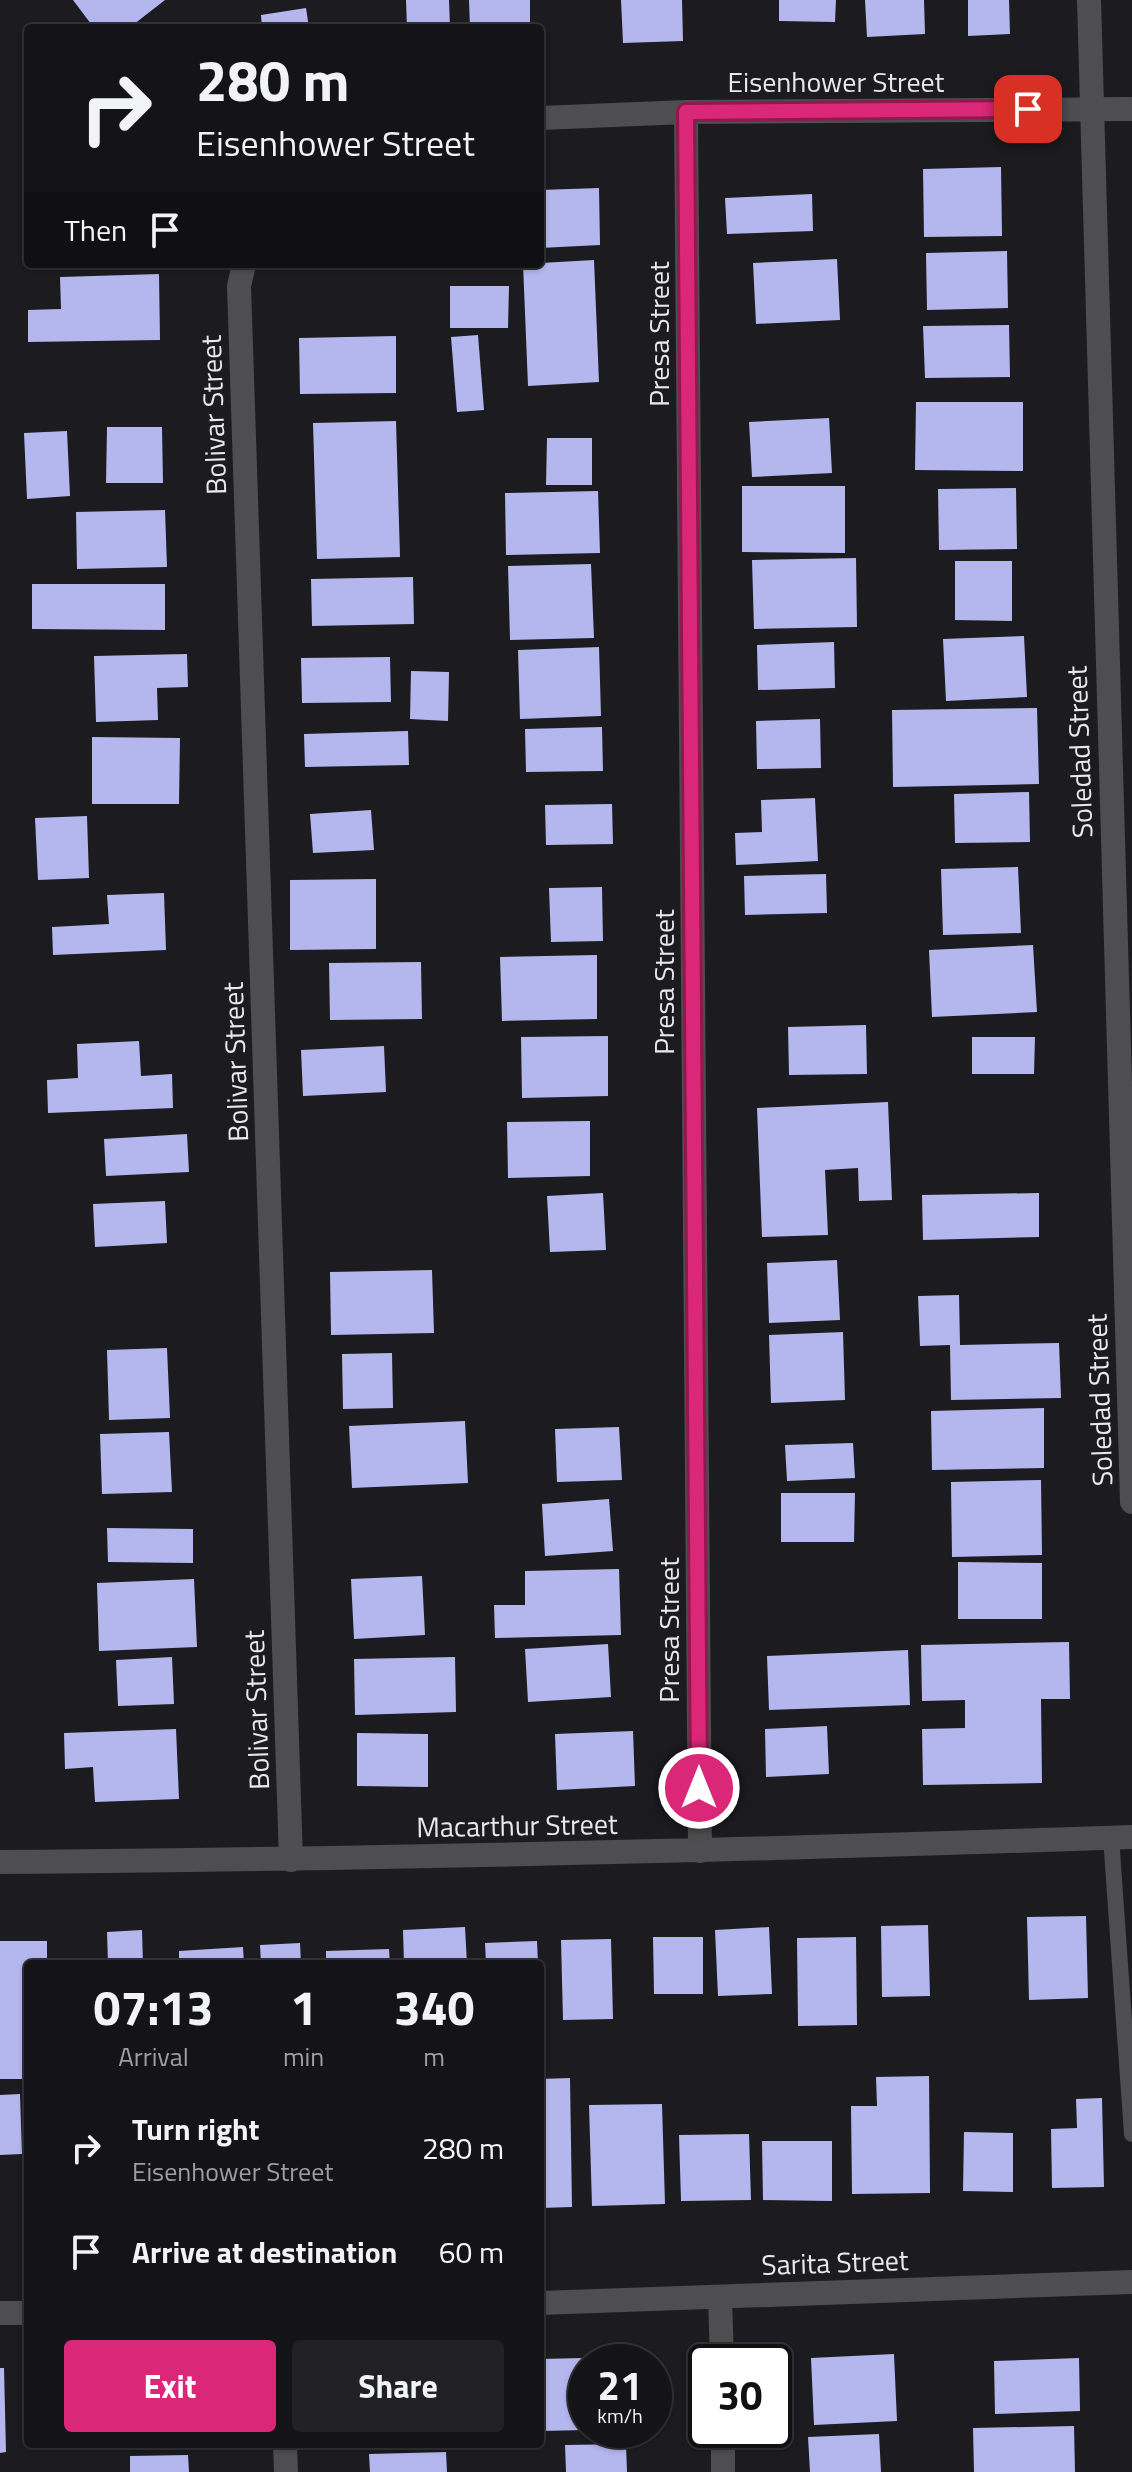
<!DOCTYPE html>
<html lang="en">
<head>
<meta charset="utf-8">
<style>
	body { margin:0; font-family:"Titillium Web",sans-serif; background:#212125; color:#f1f3f6; height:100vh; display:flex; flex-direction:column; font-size:30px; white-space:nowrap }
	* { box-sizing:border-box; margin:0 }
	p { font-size:26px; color:#9d9ea2 }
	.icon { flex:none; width:44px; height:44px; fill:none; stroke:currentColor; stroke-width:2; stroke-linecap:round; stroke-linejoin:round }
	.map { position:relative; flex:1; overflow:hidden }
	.details { position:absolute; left:24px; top:1960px; width:520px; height:488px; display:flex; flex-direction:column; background:#141418; border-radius:8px; box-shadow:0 2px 6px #0004,0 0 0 2px #333337 }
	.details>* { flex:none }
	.banner { position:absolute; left:24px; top:24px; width:520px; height:244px; border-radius:8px; box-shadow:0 2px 6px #0004,0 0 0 2px #333337; background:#141418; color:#f1f3f6; overflow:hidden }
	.speed { position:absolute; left:568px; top:2344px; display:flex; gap:16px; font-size:40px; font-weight:700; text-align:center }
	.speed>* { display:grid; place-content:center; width:104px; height:104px; border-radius:50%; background:#141418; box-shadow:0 2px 6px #0004,0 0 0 2px #333337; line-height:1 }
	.speed small { font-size:20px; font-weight:400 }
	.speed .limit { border:4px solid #111; border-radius:12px; background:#fff; color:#111 }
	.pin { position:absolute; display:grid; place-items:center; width:68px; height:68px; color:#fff; margin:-34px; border-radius:16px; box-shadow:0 4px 12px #0006 }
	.me { position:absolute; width:88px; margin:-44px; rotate:0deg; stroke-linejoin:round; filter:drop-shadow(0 0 6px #0008) }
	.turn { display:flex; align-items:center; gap:28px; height:168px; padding:0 40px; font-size:36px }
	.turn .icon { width:104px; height:104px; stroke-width:2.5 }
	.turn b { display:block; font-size:56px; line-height:68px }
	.then { display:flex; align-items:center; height:76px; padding:0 40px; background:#0003; gap:16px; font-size:30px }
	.eta { display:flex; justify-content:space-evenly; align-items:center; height:136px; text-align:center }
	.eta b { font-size:48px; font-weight:700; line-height:56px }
	.cta { display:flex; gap:16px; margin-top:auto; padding:16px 40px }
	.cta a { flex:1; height:92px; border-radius:8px; background:#db2777; color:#fff; font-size:32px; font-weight:700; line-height:92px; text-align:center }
	.cta a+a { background:#212125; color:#f1f3f6 }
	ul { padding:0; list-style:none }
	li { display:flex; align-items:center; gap:24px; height:104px; padding:0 40px }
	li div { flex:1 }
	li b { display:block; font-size:30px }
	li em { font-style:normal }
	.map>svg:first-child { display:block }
</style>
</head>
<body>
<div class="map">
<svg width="1132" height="2472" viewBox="0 0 1132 2472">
	<rect width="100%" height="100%" fill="#1b1b20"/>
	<path fill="#b4b7ee" d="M73,0H165L129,28H94Z
		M406,0H449L450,28H407Z
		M469,0H530V28H470Z
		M621,0H682L683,41L623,43Z
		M779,0H836L835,22L779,21Z
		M865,0H924L925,34L867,37Z
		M968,0H1009L1010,34L968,36Z
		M306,8L309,28H262L261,15Z
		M1001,167L1002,236L924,237L923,169Z
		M599,188L600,245L540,248V190Z
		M812,194L813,231L727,234L725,198Z
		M1007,251L1008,308L927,310L926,253Z
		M837,259L840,320L756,324L753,263Z
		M594,260L599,382L528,386L523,264Z
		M159,274L160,340L28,342V310L61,309L60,277Z
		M450,286H509L508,328H450Z
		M1009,325L1010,377L925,378L923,326Z
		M478,335L484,410L457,412L451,337Z
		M396,336V393L300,394L299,338Z
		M916,402H1023V471L915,470Z
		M829,418L832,473L752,477L749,422Z
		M396,421L400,557L317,559L313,423Z
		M107,427H162L163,483H106Z
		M67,431L70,496L27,499L24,433Z
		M547,438H592V485H546Z
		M742,486H845V553L742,552Z
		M1016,488L1017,549L939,550L938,489Z
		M598,491L600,553L506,555L505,493Z
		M165,510L167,567L77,569L76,512Z
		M856,558L857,627L754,629L752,560Z
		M955,561H1012V621L955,620Z
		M591,564L594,638L510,640L508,566Z
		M413,577L414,624L312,626L311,579Z
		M32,584H165V630L32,629Z
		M1024,636L1027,697L946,701L943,639Z
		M834,642L835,688L758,690L757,645Z
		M599,647L601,716L520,719L518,650Z
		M187,654L188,687L157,688L158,720L96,722L94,656Z
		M390,657L391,702L302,703L301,658Z
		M411,671L449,672L448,721L410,719Z
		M1037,708L1039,784L893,787L892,710Z
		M820,719L821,768L757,769L756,721Z
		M602,727L603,771L526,772L525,729Z
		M408,731L409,765L305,767L304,734Z
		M92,737L180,738L179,804H92Z
		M1029,792L1030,842L955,843L954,794Z
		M815,798L818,861L736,865L735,833L762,832L761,800Z
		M612,804L613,844L546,845L545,805Z
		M371,810L374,850L313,853L310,814Z
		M87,816L89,878L38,880L35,818Z
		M1018,867L1021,933L943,935L941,869Z
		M826,874L827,913L745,915L744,876Z
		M376,879V949L290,950V880Z
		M602,887L603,941L551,942L549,888Z
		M164,893L166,950L53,955L52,927L109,924L107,895Z
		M1033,945L1037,1012L932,1017L929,950Z
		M597,955V1019L502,1021L500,957Z
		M421,962L422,1019L330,1020L329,963Z
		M866,1025L867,1074L789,1075L788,1027Z
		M608,1036V1096L522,1098L521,1037Z
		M972,1037H1035L1034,1074H972Z
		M139,1041L141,1076L172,1074L173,1108L48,1113L47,1080L78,1078L77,1044Z
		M384,1046L386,1092L303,1096L301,1050Z
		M888,1102L892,1200L859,1201L858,1168L825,1170L828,1235L762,1237L757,1108Z
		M590,1121V1176L508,1178L507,1122Z
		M187,1134L189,1172L106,1176L104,1139Z
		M603,1193L606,1250L550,1252L547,1196Z
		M1039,1193V1237L923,1240L922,1195Z
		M165,1201L167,1243L95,1247L93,1204Z
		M837,1260L840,1320L769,1323L767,1263Z
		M432,1270L434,1333L331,1335L330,1272Z
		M959,1295L960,1345L1059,1343L1061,1398L951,1400L950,1345L920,1346L918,1296Z
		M843,1332L845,1400L771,1403L769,1335Z
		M167,1348L170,1418L109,1420L107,1350Z
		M392,1353L393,1408L343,1409L342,1354Z
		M1044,1408V1468L932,1470L931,1411Z
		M465,1421L468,1483L352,1488L349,1426Z
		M619,1427L622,1480L557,1482L555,1429Z
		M169,1432L172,1492L102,1494L100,1434Z
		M853,1443L855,1478L787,1481L785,1445Z
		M1041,1480L1042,1555L952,1557L951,1482Z
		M781,1493H855L854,1542H781Z
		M609,1499L613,1551L545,1556L542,1504Z
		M107,1528L193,1529V1563L108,1562Z
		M958,1562L1042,1563V1619H958Z
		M619,1569L621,1635L495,1638L494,1605H525V1571Z
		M422,1576L425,1635L354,1639L351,1579Z
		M194,1579L197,1647L99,1651L97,1583Z
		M1069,1642L1070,1699H1041L1042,1783L923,1785L922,1729L965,1728V1700L922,1701L921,1645Z
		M608,1644L611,1697L528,1702L525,1649Z
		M908,1650L910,1705L769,1710L767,1656Z
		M172,1657L174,1704L118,1706L116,1660Z
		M455,1657L456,1712L355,1715L354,1659Z
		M827,1726L829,1774L766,1777L765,1729Z
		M176,1729L179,1799L95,1802L93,1767L65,1769L64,1733Z
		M633,1731L635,1786L557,1790L555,1734Z
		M357,1733L428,1734V1787L357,1786Z
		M1086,1916L1088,1998L1029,2000L1027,1917Z
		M928,1925L930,1996L882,1997L881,1926Z
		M465,1927L467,1964H404L403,1930Z
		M769,1927L772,1994L718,1996L715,1930Z
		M142,1930L143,1964H108L107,1932Z
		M653,1937H703V1994H654Z
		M856,1937L857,2025L798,2026L797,1938Z
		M611,1939L613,2019L563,2020L561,1940Z
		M0,1941H47V1964H28V2079H0Z
		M537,1941L538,1964H486L485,1943Z
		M300,1943L301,1964H261L260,1945Z
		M243,1947L244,1964H179V1951Z
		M389,1949L390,1964H326V1951Z
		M929,2076L930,2193L852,2194L851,2106H877L876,2077Z
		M570,2078L572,2207L540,2208V2079Z
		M20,2094L22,2154L0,2155V2095Z
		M1102,2098L1104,2187L1052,2188L1051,2129L1077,2128L1076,2099Z
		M662,2104L665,2204L592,2206L589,2105Z
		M964,2132L1013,2133V2192L963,2191Z
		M749,2134L751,2200L681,2201L679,2135Z
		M762,2141H832V2201L763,2200Z
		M894,2354L897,2421L814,2425L811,2358Z
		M628,2357V2362H586V2430L540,2431V2359Z
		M1079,2358L1080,2411L995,2414L994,2361Z
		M0,2368H4L6,2452L0,2453Z
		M1074,2426L1075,2472H974L973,2428Z
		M879,2434L881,2472H810L808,2437Z
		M626,2444L627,2472H566L565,2445Z
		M446,2452L447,2472H370L369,2454Z
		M188,2455L189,2472H130V2456Z"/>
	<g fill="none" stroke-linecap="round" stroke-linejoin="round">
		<path stroke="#4e4e50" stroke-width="16" d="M1111,1837L1132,2134"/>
		<path stroke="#4e4e50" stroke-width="24" d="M1089,0L1132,1502
			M686,112L700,1851
			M540,118L686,112L1132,109
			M244,264L239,286L291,1860
			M0,1862C378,1859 755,1850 1132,1837
			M720,2297L722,2362
			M540,2303L1132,2282
			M0,2313H28
			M723,2430V2472
			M285,2444L286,2472"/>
	</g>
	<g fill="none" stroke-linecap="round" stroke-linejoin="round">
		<g stroke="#8e194d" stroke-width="20">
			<path id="route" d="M699,1788L686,112L1028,109"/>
		</g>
		<use href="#route" stroke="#db2777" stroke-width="14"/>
	</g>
	<g text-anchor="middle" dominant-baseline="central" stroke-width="8" stroke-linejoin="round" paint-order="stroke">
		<g font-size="28" fill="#e8e9ec" stroke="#1b1b20">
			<text x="836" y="81">Eisenhower Street</text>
			<text transform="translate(658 334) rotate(-90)">Presa Street</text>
			<text transform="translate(213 415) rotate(-92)">Bolivar Street</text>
			<text transform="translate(1079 752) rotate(-92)">Soledad Street</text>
			<text transform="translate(663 982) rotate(-90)">Presa Street</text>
			<text transform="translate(235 1062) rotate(-92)">Bolivar Street</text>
			<text transform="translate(1099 1400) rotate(-92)">Soledad Street</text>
			<text transform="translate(668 1630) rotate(-90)">Presa Street</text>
			<text transform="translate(256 1710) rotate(-92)">Bolivar Street</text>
			<text transform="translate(517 1825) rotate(-1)">Macarthur Street</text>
			<text transform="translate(835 2262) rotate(-2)">Sarita Street</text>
		</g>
	</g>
</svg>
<div class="speed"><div>21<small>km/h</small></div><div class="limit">30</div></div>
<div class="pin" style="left:1028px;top:109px;background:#d93025"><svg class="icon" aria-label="arrive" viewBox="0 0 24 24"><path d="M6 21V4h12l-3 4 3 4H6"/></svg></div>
<svg class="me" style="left:699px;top:1788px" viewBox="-20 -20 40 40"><circle r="17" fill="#db2777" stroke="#fff" stroke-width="3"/><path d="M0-11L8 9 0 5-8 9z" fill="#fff"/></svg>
<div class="banner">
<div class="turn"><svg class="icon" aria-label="right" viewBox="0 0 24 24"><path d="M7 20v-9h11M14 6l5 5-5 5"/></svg><div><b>280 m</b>Eisenhower Street</div></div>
<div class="then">Then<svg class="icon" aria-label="arrive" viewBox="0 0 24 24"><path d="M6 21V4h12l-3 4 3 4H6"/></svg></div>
</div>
<section class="details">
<div class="eta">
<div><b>07:13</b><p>Arrival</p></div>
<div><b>1</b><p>min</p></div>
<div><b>340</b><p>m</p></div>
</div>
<ul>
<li><svg class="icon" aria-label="right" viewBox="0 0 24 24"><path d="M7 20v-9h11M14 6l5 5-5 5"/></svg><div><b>Turn right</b><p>Eisenhower Street</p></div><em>280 m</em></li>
<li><svg class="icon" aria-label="arrive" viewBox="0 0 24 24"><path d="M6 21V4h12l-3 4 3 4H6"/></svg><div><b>Arrive at destination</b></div><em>60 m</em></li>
</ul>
<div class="cta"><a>Exit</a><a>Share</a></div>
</section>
</div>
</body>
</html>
